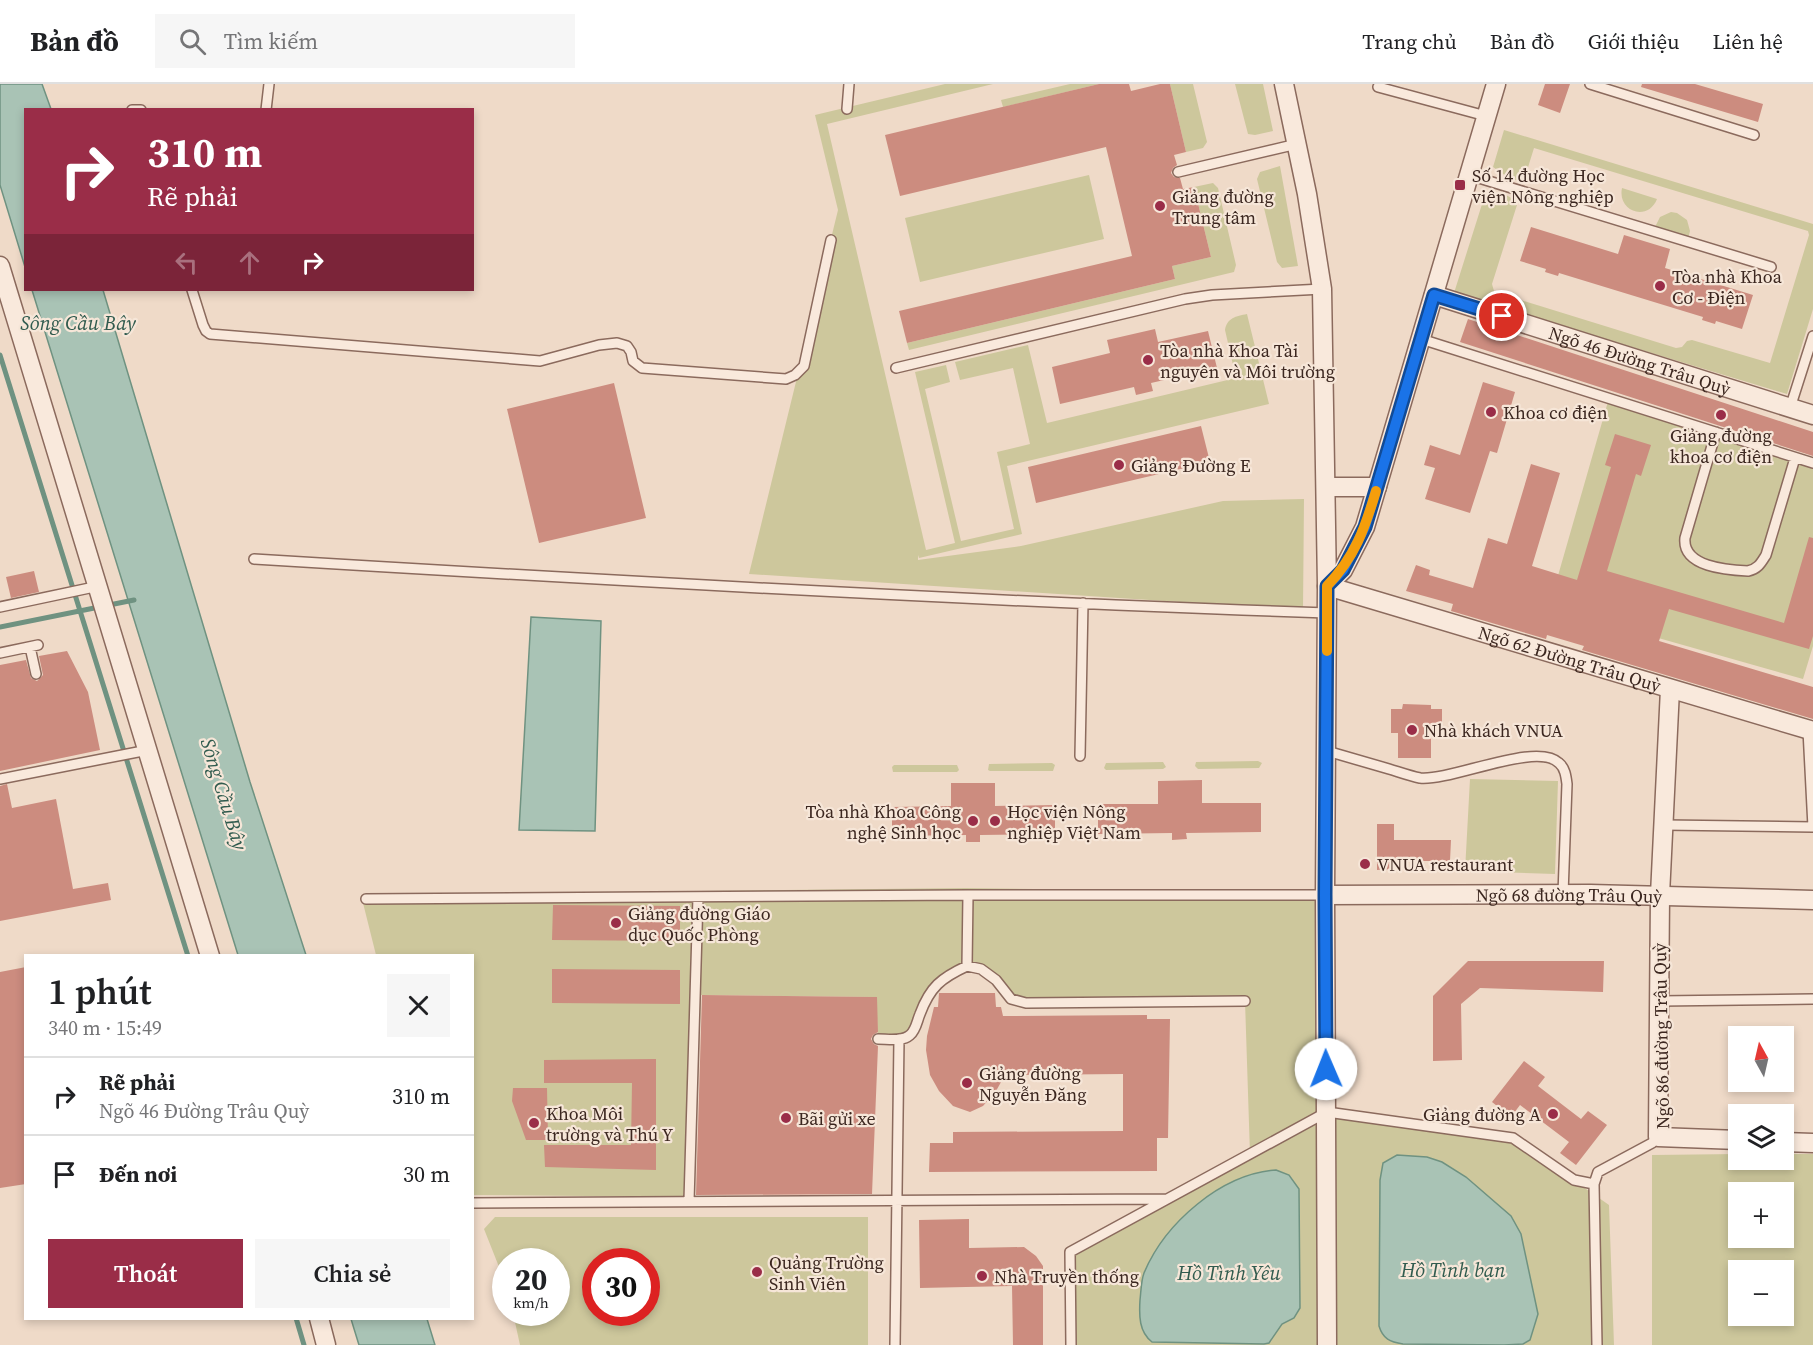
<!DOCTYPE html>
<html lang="vi">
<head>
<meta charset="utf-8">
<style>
	body { margin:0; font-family:"Source Serif 4",serif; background:#f6f6f6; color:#202124; height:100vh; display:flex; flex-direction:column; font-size:22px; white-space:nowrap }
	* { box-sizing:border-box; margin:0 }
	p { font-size:20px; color:#757577 }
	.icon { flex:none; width:33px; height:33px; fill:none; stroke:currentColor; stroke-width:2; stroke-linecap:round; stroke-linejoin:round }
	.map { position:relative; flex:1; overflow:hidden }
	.panel { position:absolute; left:24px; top:870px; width:450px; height:366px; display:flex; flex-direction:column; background:#fff; border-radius:0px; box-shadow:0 3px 9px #0003 }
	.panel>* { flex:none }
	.banner { position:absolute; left:24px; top:24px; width:450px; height:183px; border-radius:0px; box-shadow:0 3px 9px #0003; background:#9a2d48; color:#fff; overflow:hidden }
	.needle { width:39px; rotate:352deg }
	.buttons { position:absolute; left:1728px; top:942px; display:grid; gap:12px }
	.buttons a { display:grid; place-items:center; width:66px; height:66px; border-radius:0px; background:#fff; box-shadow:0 3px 9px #0003; font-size:30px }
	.speed { position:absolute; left:492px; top:1164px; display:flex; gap:12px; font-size:30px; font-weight:700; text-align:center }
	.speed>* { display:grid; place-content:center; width:78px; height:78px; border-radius:50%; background:#fff; box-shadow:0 3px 9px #0003; line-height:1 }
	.speed small { font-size:15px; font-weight:400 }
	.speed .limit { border:9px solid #d22; background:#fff; color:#111 }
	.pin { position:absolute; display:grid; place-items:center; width:51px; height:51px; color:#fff; margin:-26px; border:3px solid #fff; border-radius:50%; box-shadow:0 2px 6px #0007 }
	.me { position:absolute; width:66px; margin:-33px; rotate:359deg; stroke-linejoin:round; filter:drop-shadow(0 0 4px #0008) }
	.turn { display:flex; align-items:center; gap:21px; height:126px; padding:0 24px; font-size:27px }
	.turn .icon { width:78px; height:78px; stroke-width:2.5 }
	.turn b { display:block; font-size:42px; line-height:51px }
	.lanes { display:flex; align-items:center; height:57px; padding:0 24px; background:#0003; justify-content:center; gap:30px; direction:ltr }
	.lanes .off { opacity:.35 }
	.round { display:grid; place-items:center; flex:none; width:63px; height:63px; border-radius:0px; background:#f6f6f6 }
	.head { display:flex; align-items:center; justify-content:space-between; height:102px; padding:0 24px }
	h1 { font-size:36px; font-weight:600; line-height:45px }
	.button { display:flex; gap:12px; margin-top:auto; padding:12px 24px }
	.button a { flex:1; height:69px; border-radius:0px; background:#9a2d48; color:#fff; font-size:24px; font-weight:600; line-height:69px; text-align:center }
	.button a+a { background:#f6f6f6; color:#202124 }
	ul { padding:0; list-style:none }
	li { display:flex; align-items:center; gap:18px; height:78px; padding:0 24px; border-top:2px solid #e0e0e0 }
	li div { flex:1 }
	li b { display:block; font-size:22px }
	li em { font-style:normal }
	header { display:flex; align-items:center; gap:36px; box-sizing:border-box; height:84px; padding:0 30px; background:#fff; border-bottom:2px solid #e0e0e0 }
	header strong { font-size:28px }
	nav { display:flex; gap:33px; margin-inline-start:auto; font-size:21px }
	.search { width:420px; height:54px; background:#f6f6f6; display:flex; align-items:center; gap:15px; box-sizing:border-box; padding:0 21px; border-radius:0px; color:#757577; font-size:22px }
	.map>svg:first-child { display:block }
</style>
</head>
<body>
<header>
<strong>Bản đồ</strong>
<div class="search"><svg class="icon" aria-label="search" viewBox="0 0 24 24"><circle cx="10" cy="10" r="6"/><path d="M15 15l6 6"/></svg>Tìm kiếm</div>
<nav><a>Trang chủ</a><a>Bản đồ</a><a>Giới thiệu</a><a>Liên hệ</a></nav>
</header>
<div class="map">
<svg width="1813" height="1261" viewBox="0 0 1813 1261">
	<rect width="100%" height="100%" fill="#efdac8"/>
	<path fill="#cdc79c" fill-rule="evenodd" d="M945,0H993L827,40L926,466L955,459L915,288L946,281L950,298L925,305L961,457L1014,445L997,368L1030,360L1013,284L960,296L955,278L1028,261L1047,339L1236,294L1225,246C1227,234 1236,232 1247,230L1269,320L1007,382L1022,450L919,474L918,471V476L1021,462L1223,417L1304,415L1303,526L749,490L838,126L815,31Z
		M1070,0H1099L1003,23L1001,16Z
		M1170,0H1193L1207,58L1203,64L1186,68Z
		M1235,0H1263L1273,47L1255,51L1248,50Z
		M1504,46L1813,140V225L1787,310L1454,209L1483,117L1503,119L1506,111L1515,116L1517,121L1492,200L1494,207L1498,209L1676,264L1682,263L1687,257L1692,256L1770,279L1809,151L1808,147L1534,64L1525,93L1522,96H1512L1493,83Z
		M1280,82L1298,182L1282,184L1277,178L1257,95L1260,88Z
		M1089,91L1104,155L920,198L905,134Z
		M1213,99L1218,104L1236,181L1234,188L909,266L907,259L1175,195L1172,182L1211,173L1194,103Z
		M1622,104L1657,115C1648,138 1617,128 1622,104Z
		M1671,128L1677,129L1687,136L1690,147L1688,155L1654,145L1660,133Z
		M1609,314L1813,379V562L1803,595L1549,523Z
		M1258,677L1262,679L1259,684L1198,685L1195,682L1196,678Z
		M1163,678L1166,683L1163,685L1106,686L1104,684L1106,679Z
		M1052,679L1055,681L1053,687H990L988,686L989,680Z
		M894,681H957L959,686L957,688H893L892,683Z
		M1470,695L1558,697L1555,790L1465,787Z
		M966,804L1324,809L1328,1027L1513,1054L1609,1121L1614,1261H1071L1070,1168L1250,1070L1245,917L1011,915L996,896L967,882L936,901L909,952L878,955L876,913L701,911L694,1113L473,1111L472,872L376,871L361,811Z
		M1738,1070V1076H1784V1070H1813V1261H1652V1071ZM1738,1108H1784V1154H1738ZM1738,1186H1784V1232H1738Z
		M495,1133H868V1261H520L513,1229L556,1228V1178H506L505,1198L484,1145ZM596,1178H646V1228H596Z"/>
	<path fill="#a9c3b5" stroke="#6f9281" stroke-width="1.5" d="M0,0H42L51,25L26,26L25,183L0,101Z
		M32,206H103L250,698L306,871H238Z
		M531,533L601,537L595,747L519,746Z
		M1397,1071L1427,1073L1442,1078L1466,1093L1511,1132L1521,1150L1538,1230L1530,1256L1523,1260L1504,1261L1403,1260C1390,1258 1383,1255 1379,1242L1380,1096L1383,1079Z
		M1276,1086L1289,1091L1299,1105L1300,1224L1294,1234L1282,1240L1269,1259L1264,1260L1152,1258C1139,1248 1139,1232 1140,1216C1141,1208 1141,1197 1144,1189C1165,1139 1221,1090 1276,1086Z
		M351,1235H427L435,1261H359Z"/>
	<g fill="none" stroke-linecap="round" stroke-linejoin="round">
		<path stroke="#6f9281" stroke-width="5" d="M0,271L188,872
			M0,543L134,516
			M296,1234L304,1261"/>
	</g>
	<path fill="#cc8c7f" d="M1099,0H1129L1131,7L1160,0H1170L1186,68L1174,71L1177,81L1173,84L1171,89L1174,93L1180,94L1183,105L1194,103L1211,173L1172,182L1175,195L907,259L899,227L1132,172L1106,63L900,112L885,51Z
		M1545,0H1570L1560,29L1538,21Z
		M1642,0H1695L1763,20L1758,38L1641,3Z
		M1531,143L1618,170L1624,151L1670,165L1665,184L1753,211L1742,245L1716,237L1715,240L1702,236L1703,233L1559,189L1558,192L1545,188L1546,185L1520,177Z
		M1468,235L1813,348V372L1460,258Z
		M1155,245L1158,258L1208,247L1217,284L1151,299L1153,307L1136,311L1134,303L1060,320L1052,283L1110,269L1107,256Z
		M1483,298L1515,308L1497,369L1490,367L1470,429L1425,415L1435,384L1424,381L1430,361L1460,371Z
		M614,299L646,434L539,459L507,325Z
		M1201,342L1210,378L1036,419L1028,383Z
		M1615,350L1651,361L1641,392L1636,390L1607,487L1784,539L1809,453L1813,454V552L1809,565L1669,525L1659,557L1813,603V635L1582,566L1584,562L1547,551L1546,555L1451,527L1453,520L1406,507L1416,481L1430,486L1429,491L1473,504L1488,454L1507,460L1531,380L1560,389L1532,482L1577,496L1611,383L1605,381Z
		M34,487L39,508L11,514L6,493Z
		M67,567L88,608L100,666L0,687V581L26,576L31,594L37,597L43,591L39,572Z
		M1403,620L1431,621V625H1442V649H1431V674H1398V649H1391V625H1402Z
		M1202,696V719H1261V748L1186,749L1187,755L1172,756V749L1098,750V720H1158V697Z
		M951,699H995V722L1055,721V750L980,751V758H966V751L892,752V723L951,722Z
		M7,700L12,724L56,715L73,805L108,799L111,816L0,837V702Z
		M1377,740H1394V756H1451L1450,777H1393V785L1377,786Z
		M553,821L680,822V857L552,856Z
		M1468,877H1604L1603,908L1480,904L1461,920L1462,976L1433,977V912Z
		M26,883V1100L0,1104V888Z
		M552,885L680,886V920L552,919Z
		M939,909H995L996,923H1001L1003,932L1147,931V935H1170L1168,1054H1157V1087L929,1088L930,1059H953V1048L1123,1047V990L1005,991L996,1007L983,1022L970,1028L953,1022L939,1007L930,991L926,966L927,952L934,923H938Z
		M702,911L877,913L878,948L873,951L871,955L874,960L878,962L872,1110L696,1111Z
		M656,975V1086L545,1083L544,1061H631L632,999H544V976Z
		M1524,977L1545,993L1538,1002L1581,1035L1588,1027L1607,1041L1576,1081L1560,1069L1569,1058L1520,1021L1511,1033L1492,1018Z
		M513,1004H547L548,1056H526L512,1017Z
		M969,1135V1164L1024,1163L1036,1172L1043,1182V1261H1013L1012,1202L920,1204L919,1136Z"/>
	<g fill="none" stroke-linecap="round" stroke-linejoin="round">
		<g stroke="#8b6a5d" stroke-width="12">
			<path id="service" d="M1590,0L1754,51
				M1378,3L1486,32
				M847,25L849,0
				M132,26H141
				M266,26L269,0
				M1178,88L1297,60
				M1469,91L1771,183
				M192,206L203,241L206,247L210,250L540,277L599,261L617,259L627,262L631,268L633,277L642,284L786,295L795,291L804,282L831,156
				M1421,255L1813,379
				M896,284L1185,215L1212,211L1322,205
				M1790,324L1813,252
				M1716,348L1685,454C1682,483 1727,486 1748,487C1758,485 1761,479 1766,471L1795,374
				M254,475C612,497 969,517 1327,529
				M0,523L99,502
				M30,563L36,590
				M0,569L38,561
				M1808,646L1813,743
				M1327,667C1348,673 1369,679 1389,685C1399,688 1410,692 1420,694C1452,697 1537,657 1559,679C1565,684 1566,692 1567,700L1563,810
				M1080,672L1083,519
				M0,695L148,666
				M1664,741L1813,743
				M366,815L968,811H1325
				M967,882L968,811
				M1660,917L1813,915
				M878,955C888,955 902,958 910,951C916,946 917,937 920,930C930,903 941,894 967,882L981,885L996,896L1011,915L1026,919L1245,917
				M689,1117L698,813
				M472,1119L1167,1115
				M895,1261L899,955
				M1071,1261L1070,1168L1327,1028L1513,1054L1574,1096L1594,1100
				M1597,1261L1594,1100L1598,1088L1652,1059L1658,1053"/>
		</g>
		<g stroke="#8b6a5d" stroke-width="21">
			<g id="minor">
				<path id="s1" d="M1284,0L1307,110L1322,205L1327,502L1813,647"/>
				<path d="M0,182L210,872"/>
				<path id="s2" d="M1434,211L1813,331"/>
				<path d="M1326,403H1377"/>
				<path d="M1670,605L1660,811L1658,1053L1738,1056"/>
				<path id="s3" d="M1325,811L1590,810L1813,816"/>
				<path d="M1784,1058L1813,1059"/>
				<path d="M319,1234L326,1261"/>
				<path d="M1327,1261L1325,811L1327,502L1343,486L1365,443L1496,0"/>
			</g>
		</g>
		<use href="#service" stroke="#f9e9dc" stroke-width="9"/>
		<use href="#minor" stroke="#f9e9dc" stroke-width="18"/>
	</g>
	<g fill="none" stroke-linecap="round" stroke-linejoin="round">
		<g stroke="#114b97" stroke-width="15">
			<path id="route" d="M1326,985L1325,811L1327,502L1343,486L1365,443L1434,211L1502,232"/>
		</g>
		<use href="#route" stroke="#1a73e8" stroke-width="10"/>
		<path stroke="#f59e0b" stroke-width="10" d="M1327,567V502C1355,473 1365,444 1376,407"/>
	</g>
	<g fill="#9a2d48" stroke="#f6e6d8" stroke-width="2">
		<rect x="1454" y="95" width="12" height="12" rx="3"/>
		<circle cx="1160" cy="122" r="6"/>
		<circle cx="1660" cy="202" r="6"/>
		<circle cx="1148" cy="276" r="6"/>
		<circle cx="1491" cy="328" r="6"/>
		<circle cx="1721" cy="331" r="6"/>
		<circle cx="1119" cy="381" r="6"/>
		<circle cx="1412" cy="646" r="6"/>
		<circle cx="973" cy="737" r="6"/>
		<circle cx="995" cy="737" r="6"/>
		<circle cx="1365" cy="780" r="6"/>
		<circle cx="616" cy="839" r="6"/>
		<circle cx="967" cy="999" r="6"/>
		<circle cx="1553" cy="1030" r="6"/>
		<circle cx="786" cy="1034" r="6"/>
		<circle cx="534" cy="1039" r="6"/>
		<circle cx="757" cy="1188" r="6"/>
		<circle cx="982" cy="1192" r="6"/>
	</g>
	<g text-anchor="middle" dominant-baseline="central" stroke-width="4.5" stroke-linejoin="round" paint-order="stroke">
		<g font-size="18" fill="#3c2720" stroke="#f6e6d8" text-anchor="start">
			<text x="1472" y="91">Số 14 đường Học<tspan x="1472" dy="21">viện Nông nghiệp</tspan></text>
			<text x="1172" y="112">Giảng đường<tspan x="1172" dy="21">Trung tâm</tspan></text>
			<text x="1672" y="192">Tòa nhà Khoa<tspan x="1672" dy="21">Cơ - Điện</tspan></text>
			<text x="1160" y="266">Tòa nhà Khoa Tài<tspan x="1160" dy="21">nguyên và Môi trường</tspan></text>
			<text x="1503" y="328">Khoa cơ điện</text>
			<text x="1721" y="351" text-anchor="middle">Giảng đường<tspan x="1721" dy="21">khoa cơ điện</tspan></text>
			<text x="1131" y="381">Giảng Đường E</text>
			<text x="1424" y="646">Nhà khách VNUA</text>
			<text x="961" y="727" text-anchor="end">Tòa nhà Khoa Công<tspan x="961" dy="21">nghệ Sinh học</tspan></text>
			<text x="1007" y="727">Học viện Nông<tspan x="1007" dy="21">nghiệp Việt Nam</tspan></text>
			<text x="1377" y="780">VNUA restaurant</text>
			<text x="628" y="829">Giảng đường Giáo<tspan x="628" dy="21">dục Quốc Phòng</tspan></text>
			<text x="979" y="989">Giảng đường<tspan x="979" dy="21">Nguyễn Đăng</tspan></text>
			<text x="546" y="1029">Khoa Môi<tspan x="546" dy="21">trường và Thú Y</tspan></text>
			<text x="1541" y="1030" text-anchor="end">Giảng đường A</text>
			<text x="798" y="1034">Bãi gửi xe</text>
			<text x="769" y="1178">Quảng Trường<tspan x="769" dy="21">Sinh Viên</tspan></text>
			<text x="994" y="1192">Nhà Truyền thống</text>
		</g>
		<g font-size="18" fill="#3c2720" stroke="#f6e6d8">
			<text stroke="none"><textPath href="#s2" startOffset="216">Ngõ 46 Đường Trâu Quỳ</textPath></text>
			<text stroke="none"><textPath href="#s1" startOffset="759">Ngõ 62 Đường Trâu Quỳ</textPath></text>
			<text stroke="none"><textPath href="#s3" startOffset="244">Ngõ 68 đường Trâu Quỳ</textPath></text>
			<text transform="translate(1661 952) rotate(-91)">Ngõ 86 đường Trâu Quỳ</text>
		</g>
		<g font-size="20" font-style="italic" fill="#305b4e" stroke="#f6e6d8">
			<text x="78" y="239">Sông Cầu Bây</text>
			<text transform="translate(224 710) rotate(73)">Sông Cầu Bây</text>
			<text x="1453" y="1186">Hồ Tình bạn</text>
			<text x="1229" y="1189">Hồ Tình Yêu</text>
		</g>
	</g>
</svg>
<div class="buttons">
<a><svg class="needle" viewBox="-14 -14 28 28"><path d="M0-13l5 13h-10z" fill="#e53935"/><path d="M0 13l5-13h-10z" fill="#757577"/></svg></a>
<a><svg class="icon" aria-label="layers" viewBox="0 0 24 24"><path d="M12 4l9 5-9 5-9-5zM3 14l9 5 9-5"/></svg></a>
<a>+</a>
<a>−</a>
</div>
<div class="speed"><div>20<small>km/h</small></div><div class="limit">30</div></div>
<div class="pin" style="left:1502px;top:232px;background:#d93025"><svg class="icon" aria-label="arrive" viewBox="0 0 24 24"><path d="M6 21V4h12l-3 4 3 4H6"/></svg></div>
<svg class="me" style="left:1326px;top:985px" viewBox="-20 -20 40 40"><circle r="19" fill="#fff"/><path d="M0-13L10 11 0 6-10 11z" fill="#1a73e8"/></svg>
<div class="banner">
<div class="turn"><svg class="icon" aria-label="right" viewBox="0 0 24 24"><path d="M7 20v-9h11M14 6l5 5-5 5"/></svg><div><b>310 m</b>Rẽ phải</div></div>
<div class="lanes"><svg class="icon off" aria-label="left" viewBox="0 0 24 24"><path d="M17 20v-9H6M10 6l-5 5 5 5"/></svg><svg class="icon off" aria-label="ahead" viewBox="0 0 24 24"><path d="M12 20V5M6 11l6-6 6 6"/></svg><svg class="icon" aria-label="right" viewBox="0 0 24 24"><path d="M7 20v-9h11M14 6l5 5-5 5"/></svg></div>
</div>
<section class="panel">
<div class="head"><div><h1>1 phút</h1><p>340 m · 15:49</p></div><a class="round"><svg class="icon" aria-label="close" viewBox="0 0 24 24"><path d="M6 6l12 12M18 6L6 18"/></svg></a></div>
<ul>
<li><svg class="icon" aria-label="right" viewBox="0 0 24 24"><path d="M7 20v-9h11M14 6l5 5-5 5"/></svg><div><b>Rẽ phải</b><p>Ngõ 46 Đường Trâu Quỳ</p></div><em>310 m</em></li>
<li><svg class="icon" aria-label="arrive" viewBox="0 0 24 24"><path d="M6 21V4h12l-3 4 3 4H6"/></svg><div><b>Đến nơi</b></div><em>30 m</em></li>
</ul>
<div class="button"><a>Thoát</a><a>Chia sẻ</a></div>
</section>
</div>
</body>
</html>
